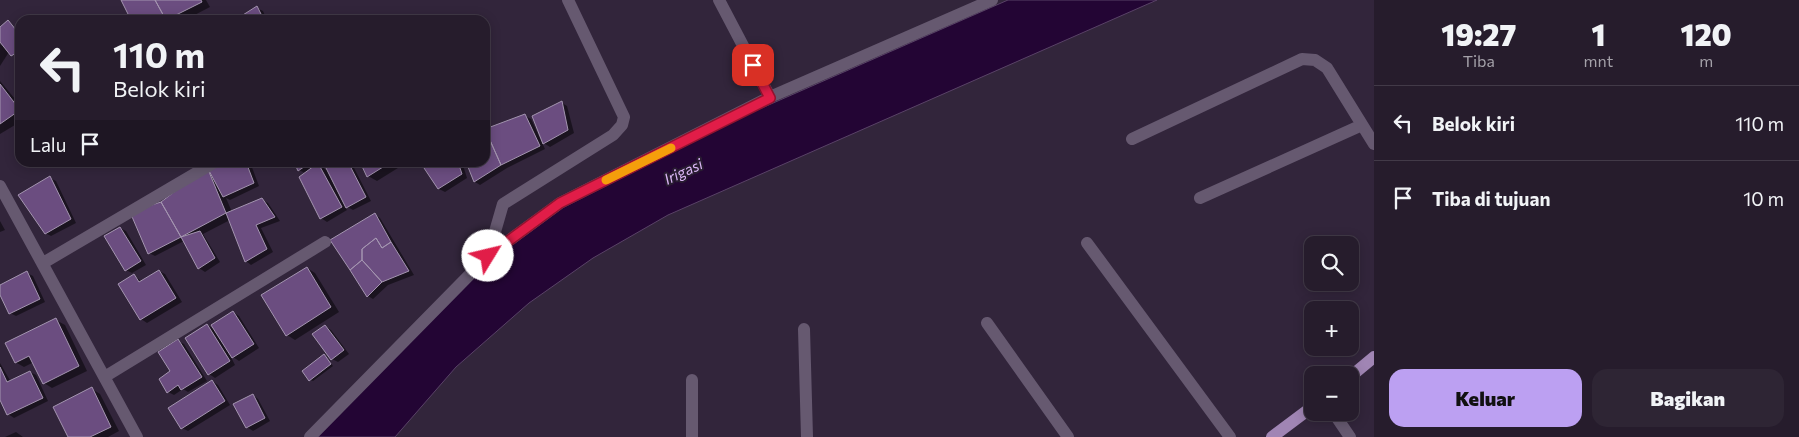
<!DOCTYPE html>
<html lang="id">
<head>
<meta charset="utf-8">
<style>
	body { margin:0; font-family:Commissioner,sans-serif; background:#2e2534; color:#f1f3f6; height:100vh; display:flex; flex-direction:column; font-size:19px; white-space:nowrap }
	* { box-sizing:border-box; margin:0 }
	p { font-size:16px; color:#a4a1a9 }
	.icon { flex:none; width:28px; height:28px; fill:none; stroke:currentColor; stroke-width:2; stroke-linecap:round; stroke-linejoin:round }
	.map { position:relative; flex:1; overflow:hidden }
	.drawer { display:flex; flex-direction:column; background:#261c2c; width:425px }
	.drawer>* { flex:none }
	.banner { position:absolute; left:15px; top:15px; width:475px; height:152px; border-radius:15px; box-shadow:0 2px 12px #0003,0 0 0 1px #423a48; background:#261c2c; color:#f1f3f6; overflow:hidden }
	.fabs { position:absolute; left:1304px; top:236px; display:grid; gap:10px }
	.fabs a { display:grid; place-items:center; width:55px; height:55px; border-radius:10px; background:#261c2c; box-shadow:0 2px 12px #0003,0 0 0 1px #423a48; font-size:25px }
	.pin { position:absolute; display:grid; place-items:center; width:42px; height:42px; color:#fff; margin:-21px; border-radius:10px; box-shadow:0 2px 8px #0006 }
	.me { position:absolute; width:55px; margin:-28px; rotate:54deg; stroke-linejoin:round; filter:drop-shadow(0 0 4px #0008) }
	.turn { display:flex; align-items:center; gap:18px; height:105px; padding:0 15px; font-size:22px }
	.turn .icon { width:65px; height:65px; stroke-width:2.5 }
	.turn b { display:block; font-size:35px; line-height:42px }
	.then { display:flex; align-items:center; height:48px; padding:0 15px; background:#0003; gap:10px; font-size:19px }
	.eta { display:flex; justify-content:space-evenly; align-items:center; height:85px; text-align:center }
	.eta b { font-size:30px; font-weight:800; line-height:35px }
	.cta { display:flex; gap:10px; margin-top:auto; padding:10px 15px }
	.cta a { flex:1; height:58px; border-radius:15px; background:#bca0f2; color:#111; font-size:20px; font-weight:800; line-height:58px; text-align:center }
	.cta a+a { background:#2e2534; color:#f1f3f6 }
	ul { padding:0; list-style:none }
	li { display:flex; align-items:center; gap:15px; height:75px; padding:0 15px; border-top:1px solid #423a48 }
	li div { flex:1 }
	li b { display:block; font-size:19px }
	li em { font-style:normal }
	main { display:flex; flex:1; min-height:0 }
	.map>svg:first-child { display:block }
</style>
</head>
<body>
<main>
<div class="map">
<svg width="1374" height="437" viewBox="0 0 1374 437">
	<rect width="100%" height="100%" fill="#32253b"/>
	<path fill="#230534" stroke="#594267" d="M1008,0H1157L668,215L593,258L529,303L456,367L395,437H308L490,258L537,222L625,168Z"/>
	<path fill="#0007" d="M122,0H206L210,7L185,20H133Z
		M257,8L263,11L267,20H238Z
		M8,22L20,33V57L18,59L9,52L0,66V44L6,49L0,40V28Z
		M0,81L20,105V122L0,134Z
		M562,103L567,106L574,133L550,147L542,142Z
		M525,116L531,119L545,149L507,168L480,185L475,182L485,162V132Z
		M223,162H250L259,186L230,200L226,198L232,212L262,200L268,203L280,221L261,228L273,252L251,265L246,261L230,220L203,234L220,262L205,272L199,268L184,241L155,256L149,253L162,203Z
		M295,162H325L320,165L326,170L338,162H351L371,201L353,210L344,205L347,210L327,222L321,218L300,177L305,173L299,170Z
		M361,162H406V163L377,181L368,176Z
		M435,162H462L467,178L445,192L439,189L425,169Z
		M50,178L56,181L76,223L51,236L45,233Z
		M375,215L380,218L414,275L388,285L373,299L368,296Z
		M0,221L5,230L0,232Z
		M120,228L126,231L146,265L132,273L126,270Z
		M307,268L315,273L339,312L295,340L287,335Z
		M159,271L165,274L182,302L147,323L141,319L134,275L142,282Z
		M27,273L33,276L45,302L16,316L10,313L0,292V286Z
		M233,312L239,316L259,348L239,361L230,355L235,365L215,378L209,374L207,325L217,331Z
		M56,320L65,325L87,371L52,388L44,383L34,362L24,367L15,362Z
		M325,326L331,330L349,354L338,362L332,359Z
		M178,341L184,344L207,381L188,392L183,389L174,395L168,392Z
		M324,356L333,366L313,381L310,380Z
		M0,363L11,382L30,372L36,375L48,401L14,418L8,414L0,397Z
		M212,381L218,385L230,405L188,431L182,428Z
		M92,389L100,394L119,431L108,437H69Z
		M253,395L258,399L270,421L253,431L247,427Z
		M16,432L23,437H5Z"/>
	<path fill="#6b4d80" stroke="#a495b0" d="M121,0H155L166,20H131Z
		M155,0H201L202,2L166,20Z
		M257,6L264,20H235Z
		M8,20L20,35V51L11,56L0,42V27Z
		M0,84L20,110L0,124Z
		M562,101L568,130L543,144L532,116Z
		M525,114L540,146L501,165L485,129Z
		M485,129L501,165L474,182L466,162H485Z
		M220,162H246L254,183L223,197L207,167Z
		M294,162H311L298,171Z
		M336,162H348L366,197L346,208L326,168Z
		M360,162H391L367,177Z
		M433,162H458L462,174L438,189L424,168Z
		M318,163L342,207L320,219L299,177Z
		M207,167L226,213L181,237L161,202Z
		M50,176L71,219L45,234L18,195Z
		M262,198L275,217L256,225L267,249L245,262L226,213Z
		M161,202L181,237L148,254L130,212Z
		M375,213L391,242L382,248L376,238L362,249V260L350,270L330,240Z
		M120,227L141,261L125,271L104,236Z
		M200,231L215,258L198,269L181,237Z
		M376,238L382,248L391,242L409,271L382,282L362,260V249Z
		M362,260L382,282L367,297L350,270Z
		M307,267L331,307L286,336L261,295Z
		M159,270L176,298L140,320L118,284L134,274L139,282Z
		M27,271L40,299L9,314L0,295V285Z
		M233,311L254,344L232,358L211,325Z
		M56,318L79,366L43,384L29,356L15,363L5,343Z
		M207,324L230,361L208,375L185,338Z
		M325,325L344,350L331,360L312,334Z
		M178,339L202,377L181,390L178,385L167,393L159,379L170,371L158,352Z
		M324,354L331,364L309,381L302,371Z
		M0,367L7,382L30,371L43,398L7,415L0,400Z
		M212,380L225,401L181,429L168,408Z
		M92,387L111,427L90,437H68L53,407Z
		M253,394L265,418L246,428L233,404Z"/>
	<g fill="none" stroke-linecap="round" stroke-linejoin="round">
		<path stroke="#665970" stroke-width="12" d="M719,0L770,97
			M1132,139L1302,59L1315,60L1327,68L1374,144
			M0,186L137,437
			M1200,198L1362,125
			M1087,243L1230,437
			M488,256L503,204L613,135L622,125L624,117L568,0
			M43,263L215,162
			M987,323L1068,437
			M804,329L807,437
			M106,376L325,242
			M1333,412L1350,437
			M310,437L488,256L560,203L770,97L992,0
			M692,437V380"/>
		<path stroke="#a085b4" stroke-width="12" d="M1350,377L1374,357
			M1272,437L1312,407"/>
	</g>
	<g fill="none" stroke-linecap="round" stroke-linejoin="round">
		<g stroke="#92132f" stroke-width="12">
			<path id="route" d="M488,256L560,203L770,98L753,65"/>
		</g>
		<use href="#route" stroke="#e11d48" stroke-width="9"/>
		<path stroke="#f59e0b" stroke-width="9" d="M606,180L671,148"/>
	</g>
	<g text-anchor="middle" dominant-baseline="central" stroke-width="4" stroke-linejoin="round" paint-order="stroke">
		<g font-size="15" font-style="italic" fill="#dab6f5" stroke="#281c31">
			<text transform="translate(683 171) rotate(-25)">Irigasi</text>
		</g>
	</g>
</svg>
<div class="fabs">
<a><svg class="icon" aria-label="search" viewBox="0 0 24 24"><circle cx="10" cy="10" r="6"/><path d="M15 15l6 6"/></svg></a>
<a>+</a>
<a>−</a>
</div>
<div class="pin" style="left:753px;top:65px;background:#d93025"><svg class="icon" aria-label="arrive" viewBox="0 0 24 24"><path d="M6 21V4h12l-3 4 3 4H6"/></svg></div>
<svg class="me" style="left:488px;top:256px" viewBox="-20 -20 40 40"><circle r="19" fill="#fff"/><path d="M0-13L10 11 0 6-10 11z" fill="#e11d48"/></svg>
<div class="banner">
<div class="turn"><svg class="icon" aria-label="left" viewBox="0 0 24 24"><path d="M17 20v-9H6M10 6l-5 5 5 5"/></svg><div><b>110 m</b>Belok kiri</div></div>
<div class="then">Lalu<svg class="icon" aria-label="arrive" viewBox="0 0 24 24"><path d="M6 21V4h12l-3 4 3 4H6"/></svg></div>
</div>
</div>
<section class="drawer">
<div class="eta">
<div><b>19:27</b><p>Tiba</p></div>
<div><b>1</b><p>mnt</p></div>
<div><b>120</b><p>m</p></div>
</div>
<ul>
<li><svg class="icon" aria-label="left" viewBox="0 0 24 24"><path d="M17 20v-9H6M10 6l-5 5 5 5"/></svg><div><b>Belok kiri</b></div><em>110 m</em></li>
<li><svg class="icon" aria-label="arrive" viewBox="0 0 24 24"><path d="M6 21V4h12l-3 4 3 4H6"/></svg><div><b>Tiba di tujuan</b></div><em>10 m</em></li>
</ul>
<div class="cta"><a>Keluar</a><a>Bagikan</a></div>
</section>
</main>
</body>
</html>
